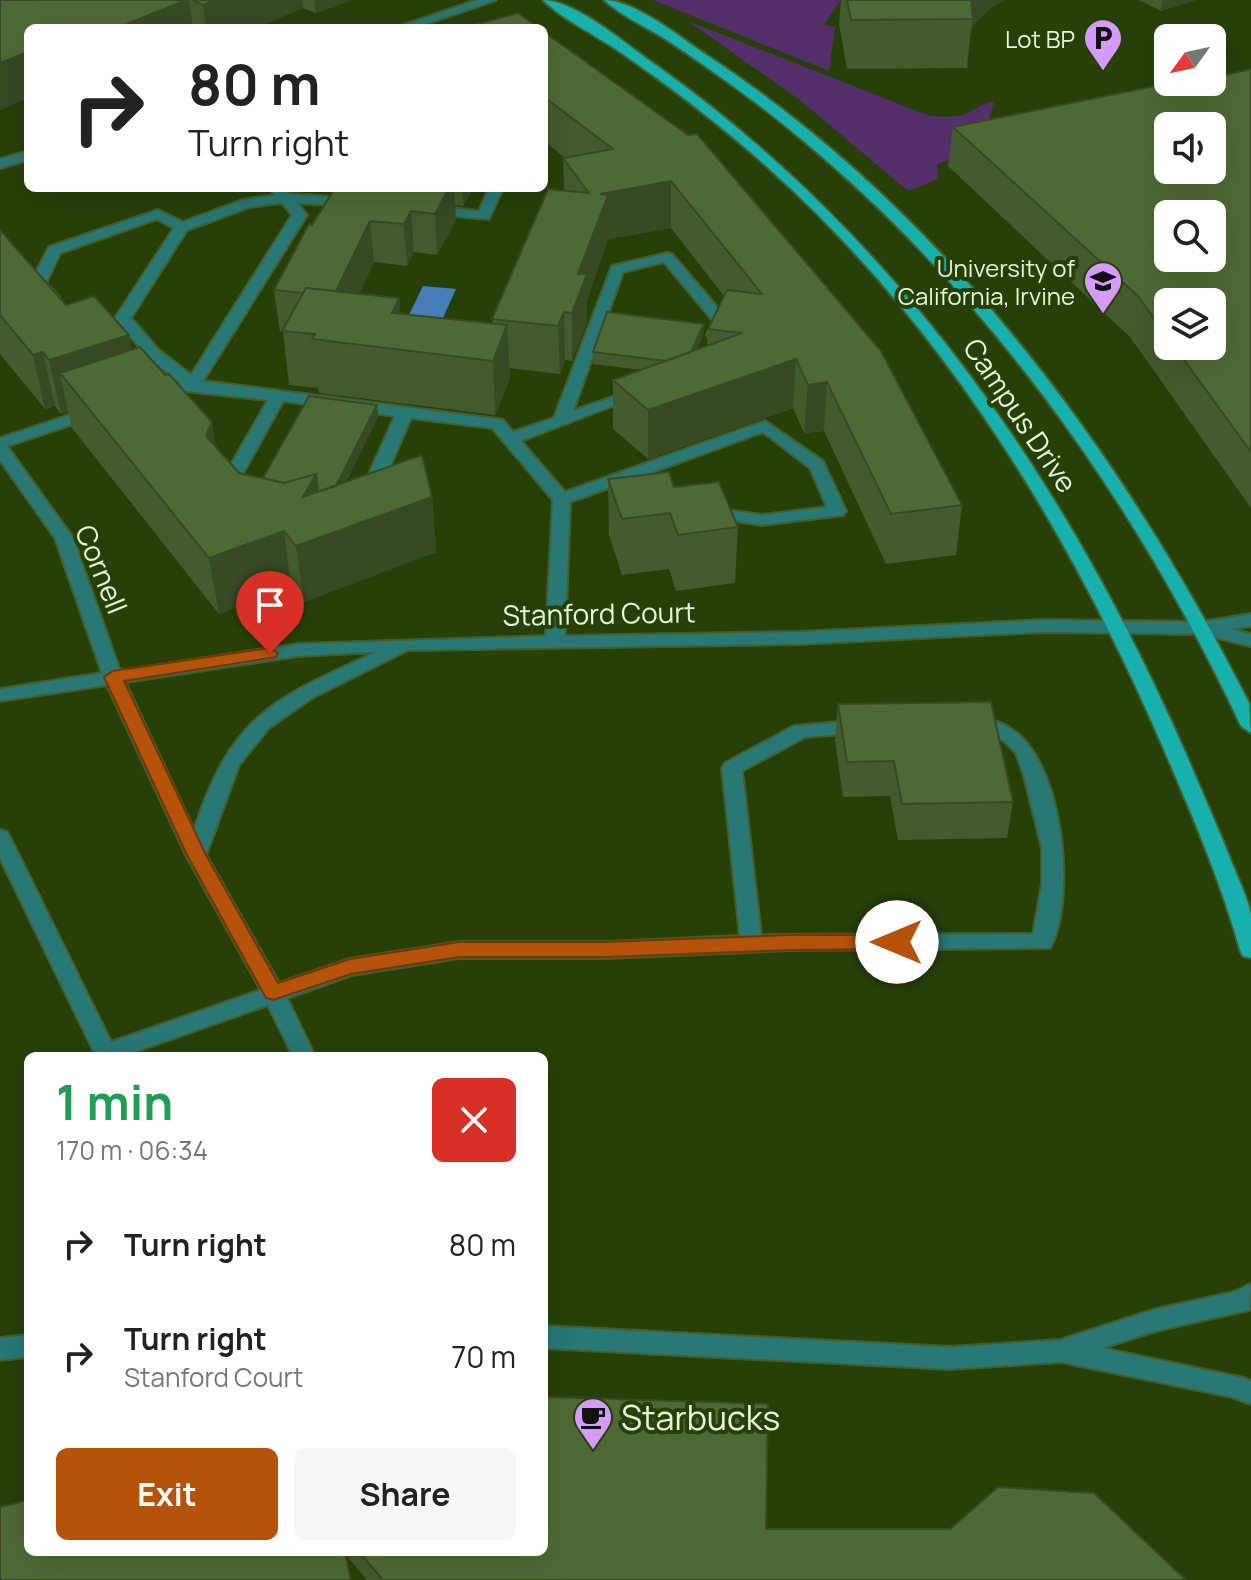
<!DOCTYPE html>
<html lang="en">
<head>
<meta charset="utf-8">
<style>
	body { margin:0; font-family:Manrope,sans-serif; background:#f6f6f6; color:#222; height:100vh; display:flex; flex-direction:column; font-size:30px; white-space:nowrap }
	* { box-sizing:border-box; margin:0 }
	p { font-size:26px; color:#767676 }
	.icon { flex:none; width:44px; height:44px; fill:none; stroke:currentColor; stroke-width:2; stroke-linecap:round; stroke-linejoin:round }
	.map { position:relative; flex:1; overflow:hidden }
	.sheet { position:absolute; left:24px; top:1052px; width:524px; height:504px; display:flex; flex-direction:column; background:#fff; border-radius:12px; box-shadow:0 8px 32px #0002 }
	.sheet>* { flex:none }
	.guide { position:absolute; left:24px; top:24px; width:524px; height:168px; border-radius:12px; box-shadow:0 8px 32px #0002; background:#fff; color:#222; overflow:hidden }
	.needle { width:52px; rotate:237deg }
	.fabs { position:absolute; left:1154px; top:24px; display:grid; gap:16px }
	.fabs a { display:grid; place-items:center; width:72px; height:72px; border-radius:12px; background:#fff; box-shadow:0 8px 32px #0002; font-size:40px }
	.pin { position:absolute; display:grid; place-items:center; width:68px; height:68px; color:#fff; margin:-82px -34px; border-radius:50% 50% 50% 0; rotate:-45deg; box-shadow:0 0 8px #0007 }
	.pin .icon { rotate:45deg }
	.me { position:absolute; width:88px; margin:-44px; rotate:270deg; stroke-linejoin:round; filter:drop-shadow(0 0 6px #0008) }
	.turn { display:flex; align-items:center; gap:28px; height:168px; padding:0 32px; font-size:36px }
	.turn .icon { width:104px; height:104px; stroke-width:2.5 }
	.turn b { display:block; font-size:56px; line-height:68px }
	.round { display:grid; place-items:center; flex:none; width:84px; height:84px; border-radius:12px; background:#f6f6f6 }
	.overview { display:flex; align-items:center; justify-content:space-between; height:136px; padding:0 32px }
	h1 { font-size:48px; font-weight:700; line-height:60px; color:#1e9e55 }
	.action { display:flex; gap:16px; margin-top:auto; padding:16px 32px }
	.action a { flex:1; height:92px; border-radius:12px; background:#b45309; color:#fff; font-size:32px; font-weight:700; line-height:92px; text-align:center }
	.action a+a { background:#f6f6f6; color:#222 }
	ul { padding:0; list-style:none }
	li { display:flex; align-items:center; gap:24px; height:112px; padding:0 32px }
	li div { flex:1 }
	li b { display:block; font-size:30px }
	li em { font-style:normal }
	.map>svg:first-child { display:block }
</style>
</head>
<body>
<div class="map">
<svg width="1251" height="1580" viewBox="0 0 1251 1580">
	<rect width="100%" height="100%" fill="#274008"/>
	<path fill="#552f6b" d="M653,0H841L824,25L835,27L829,71Z
		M688,21L927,115C939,117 951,118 962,115C974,112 981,101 994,102L979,151L937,164L938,179L908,191L800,100Z"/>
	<path fill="#477eb9" d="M423,286L456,289L438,329L404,325Z"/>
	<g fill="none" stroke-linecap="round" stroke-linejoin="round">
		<g stroke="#465d29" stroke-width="4">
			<path id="minor" d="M477,0H496L414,28H395Z
				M28,151V160L0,168V159Z
				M269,188H284L289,194L351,198L358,202L351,206L297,203L307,215L203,381L497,419L503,420L513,432L554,418L612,266L667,253L672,254L729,321L721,338H709L707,335L713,321L664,262L623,272L573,411L638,388L646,393L521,441L565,492L765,421L823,461L846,511L843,515L762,525L702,516L699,512L702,508L708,507L762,515L827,507L810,468L763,432L570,502L565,636L798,632L1044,620L1201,622L1251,614V626L1231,629L1251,634V646L1202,634L1044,632L798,644L408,650L312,698L269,728L239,765L206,855L279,983L350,959L459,942H606L740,936L722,768L725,763L794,726L863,720L870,722L873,727L870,732L805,737L742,771L761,935L1033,934L1042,884V848L1024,776L1016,753L1004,741L988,734L965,732L962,727L965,722C1060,696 1081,892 1050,948L790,950L606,958H459L352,975L287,998L315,1056H293L268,1005L123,1056H96L0,858V830L7,832L10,837L111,1042L261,990L186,855L107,685L0,701V689L102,673L55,538L0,460V438L88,409H100L102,412L100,415L7,446L73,538L120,671L298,644L546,636L553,500L492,428L411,418L378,494L369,499L360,494L395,416L283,401L235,488L237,491L228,496L217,489L268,400L176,390L174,387L180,383L146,355L115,318L174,228L157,219L60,253L46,283L59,297L56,300H46L30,284L49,247L158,210L183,222L242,200L275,195ZM282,203L292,215L191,375L158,349L131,318L187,230L250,207ZM376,652C272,700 232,714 194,830L125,682L298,656Z
				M489,188H503L489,219L431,214L424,210L431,206L479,211Z
				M1251,1284L1249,1310L1156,1331L1102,1348L1244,1378L1251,1381V1404L1232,1397L1061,1362L950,1369L544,1348V1326L950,1347L1060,1340L1156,1309L1234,1292Z
				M28,1335V1357L0,1360V1338Z"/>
		</g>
		<g stroke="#465d29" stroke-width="4">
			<path id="major" d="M543,0C575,0 626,44 653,63C900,238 1066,481 1186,754C1202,792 1219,830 1234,868C1240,883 1248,899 1251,915C1251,928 1251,944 1251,958L1243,956L1240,950C1221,882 1193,817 1165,752C1073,538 949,332 775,174C727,130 676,91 623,54C598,36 564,21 543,0Z
				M604,0C635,0 681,38 708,56C946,213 1121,451 1249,703L1251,733L1241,726C1139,508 991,298 806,143C763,106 717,74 670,42C649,28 622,17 604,0Z"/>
		</g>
		<use href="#minor" fill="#287875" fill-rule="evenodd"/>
		<use href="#major" fill="#18b0ac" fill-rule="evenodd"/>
	</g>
	<path fill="#435b2d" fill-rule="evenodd" d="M0,0H352L316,13L303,8L255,28H28V98L0,110Z
		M841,0H1003L992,7L975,23L971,30L967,68L847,69L839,24Z
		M1139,0H1196L1161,11Z
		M544,32L962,505L956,555L886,564L824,431L804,433L793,408L648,459L613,429V380L642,370L593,364V352L704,324L703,335L697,349L707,346L708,329L724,296L671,228L608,239L587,300V322L572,361L565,360L560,374L509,368L510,378L495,415L319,393L318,388L289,385L283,332H280L274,290L335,188H473L463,206L455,205L456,220L437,255L414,252L407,266L374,262L359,294L399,298L400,314L493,323L492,319L564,191L563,158H565L544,141Z
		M1251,69V508L1130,337L948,166L953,127L1191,83ZM1168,302L1212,346H1168Z
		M0,230L66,305L132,350L239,473L263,478L377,405L378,417L346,482L432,497L436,552L304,602L291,587L219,614L72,428L68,412L61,414L55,406L45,409L0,354Z
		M608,479L674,487L738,527L735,583L676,591L669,569L622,575L609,535Z
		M838,704L1013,802L1007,838L898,840L890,796L843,797L835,740Z
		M766,1529L1186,1580H367L345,1554L28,1552H544Z"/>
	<path fill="#374a24" d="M186,0H189L193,28H117Z
		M214,0H302L303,8L255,28H206L203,5Z
		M314,0H352L316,13Z
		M970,0H1003L992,7L975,23L971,30L973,19Z
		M1163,0H1196L1161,11Z
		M28,52V98L0,110V63Z
		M671,181V228L608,239L587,300V322L572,361V313L578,274L600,194Z
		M449,188H454L456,220L437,255L435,214Z
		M462,188H473L463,206Z
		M411,211L414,252L407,266L404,224Z
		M370,221L374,262L338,338L334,296Z
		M399,298L403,350L392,313Z
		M564,312L565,360L560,374L558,326Z
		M704,324L703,335L690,367L671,373Z
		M507,325L510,378L495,415L493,361Z
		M129,335L139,389L60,373L68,412L61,414L49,360Z
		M43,352L55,406L45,409L33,355Z
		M796,359L793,408L648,459V410Z
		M827,382L824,431L804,433L808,385Z
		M377,405L378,417L333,508L432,497L436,552L304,602L296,546L303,497L316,474Z
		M212,422L220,477L206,436Z
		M284,531L291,587L219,614L209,558Z"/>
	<path fill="#4e6a34" stroke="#374a24" stroke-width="2" fill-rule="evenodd" d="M0,0H186L117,28H28V52L0,63Z
		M192,0H214L203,5Z
		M847,0H971L973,19L851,20Z
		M518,13L539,28H463Z
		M544,32L688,135L697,134L881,351L962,505L891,514L827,382L808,385L796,359L648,410L613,380L742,333L708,329L727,290L762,294L671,181L600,194L608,195L578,274H587L572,313L564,312L558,326L492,319L548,189L589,193L563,158L613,149L544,97Z
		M1251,69V452L1174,346H1212V302H1168V338L1138,296L953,127L1174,82L1191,83L1212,82V78ZM1168,126H1212V170H1168ZM1168,214H1212V258H1168Z
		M335,188H449L435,214L411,211L404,224L370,221L336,291L306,288L303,293L274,290L309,224L312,225Z
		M0,230L66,305L94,296L129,335L49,360L43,352L33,355L0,315Z
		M306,288L399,298L392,313L507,325L493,361L312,339L315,334L282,331Z
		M607,312L704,324L691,352L666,361L593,352Z
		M140,347L165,375L169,374L212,422L206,436L239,473L284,483L316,474L303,497L422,455L432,497L296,546L284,531L209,558L60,373Z
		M309,396L377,405L336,486L318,492L316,474L284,483L263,478Z
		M669,472L674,487L719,482L738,527L678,535L670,513L622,519L608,479Z
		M991,702L1013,802L902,804L894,761L847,762L838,704Z
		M549,1397L768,1404L766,1529H950L998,1487L1094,1493L1186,1580H383L359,1552H544V1400Z
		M28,1500V1552H345L351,1580H0V1507Z"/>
	<path fill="#b45309" stroke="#753606" stroke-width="2" d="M270,648L278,653L276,657L124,681L206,855L278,983L350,959L459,942H606L790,935H897L904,937L906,942L904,947L897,949L790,950L606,957H459L351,974L273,1000L266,998L187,855L104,677L113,671Z"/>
	<defs>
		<g id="parking-pin" transform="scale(2)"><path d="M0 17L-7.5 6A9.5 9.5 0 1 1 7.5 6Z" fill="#d59bfa" stroke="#274008"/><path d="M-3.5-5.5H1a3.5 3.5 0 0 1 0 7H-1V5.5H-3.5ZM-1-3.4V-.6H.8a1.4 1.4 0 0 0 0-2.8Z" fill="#111"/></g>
		<g id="university-pin" transform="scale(2)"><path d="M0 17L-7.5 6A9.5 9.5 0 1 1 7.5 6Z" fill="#d59bfa" stroke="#274008"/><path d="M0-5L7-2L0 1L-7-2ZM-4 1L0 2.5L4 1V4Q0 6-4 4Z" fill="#111"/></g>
		<g id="cafe-pin" transform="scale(2)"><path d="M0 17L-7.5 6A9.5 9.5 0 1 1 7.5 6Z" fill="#d59bfa" stroke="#274008"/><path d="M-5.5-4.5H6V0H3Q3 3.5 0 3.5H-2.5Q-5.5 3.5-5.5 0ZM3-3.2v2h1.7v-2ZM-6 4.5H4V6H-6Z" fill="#111"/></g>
	</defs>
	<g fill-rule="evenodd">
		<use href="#parking-pin" x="1103" y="38"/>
		<use href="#university-pin" x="1103" y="281"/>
		<use href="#cafe-pin" x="593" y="1417"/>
	</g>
	<g text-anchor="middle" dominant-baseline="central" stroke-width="8" stroke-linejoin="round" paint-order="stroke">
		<g font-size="24" fill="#e6f7d9" stroke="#274008" text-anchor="end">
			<text x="1075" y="38">Lot BP</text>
			<text x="1075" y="267">University of<tspan x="1075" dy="28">California, Irvine</tspan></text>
		</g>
		<g font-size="28" fill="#e6f7d9" stroke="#274008">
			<text transform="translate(1021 415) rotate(56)">Campus Drive</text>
			<text transform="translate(102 569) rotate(68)">Cornell</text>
			<text transform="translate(599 613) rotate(-1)">Stanford Court</text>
		</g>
		<g font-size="34" fill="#e6f7d9" stroke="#274008" text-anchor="start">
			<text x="621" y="1417">Starbucks</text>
		</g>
	</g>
</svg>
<div class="fabs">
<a><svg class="needle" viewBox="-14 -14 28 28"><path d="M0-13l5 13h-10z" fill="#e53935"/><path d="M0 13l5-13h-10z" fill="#767676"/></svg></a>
<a><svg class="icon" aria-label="sound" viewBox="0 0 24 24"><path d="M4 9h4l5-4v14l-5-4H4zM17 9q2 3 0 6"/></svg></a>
<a><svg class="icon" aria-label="search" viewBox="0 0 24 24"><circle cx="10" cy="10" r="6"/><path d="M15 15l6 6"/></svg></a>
<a><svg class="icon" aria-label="layers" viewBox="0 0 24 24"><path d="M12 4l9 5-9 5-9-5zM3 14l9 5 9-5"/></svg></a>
</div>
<div class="pin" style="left:270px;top:653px;background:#d93025"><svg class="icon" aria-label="arrive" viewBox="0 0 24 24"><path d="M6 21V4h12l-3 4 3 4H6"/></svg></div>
<svg class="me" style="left:897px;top:942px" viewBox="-20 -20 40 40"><circle r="19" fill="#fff"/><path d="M0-13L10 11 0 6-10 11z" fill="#b45309"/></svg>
<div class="guide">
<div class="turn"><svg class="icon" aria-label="right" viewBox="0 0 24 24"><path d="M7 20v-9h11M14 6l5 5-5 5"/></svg><div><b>80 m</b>Turn right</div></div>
</div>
<section class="sheet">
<div class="overview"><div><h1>1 min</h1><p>170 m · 06:34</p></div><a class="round" style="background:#d93025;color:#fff"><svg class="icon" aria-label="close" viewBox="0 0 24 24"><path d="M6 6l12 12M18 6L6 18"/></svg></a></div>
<ul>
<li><svg class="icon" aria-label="right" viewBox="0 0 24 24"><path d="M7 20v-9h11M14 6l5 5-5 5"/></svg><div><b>Turn right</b></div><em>80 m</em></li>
<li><svg class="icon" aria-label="right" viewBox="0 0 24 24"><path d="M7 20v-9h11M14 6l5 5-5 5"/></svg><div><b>Turn right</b><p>Stanford Court</p></div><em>70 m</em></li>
</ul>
<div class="action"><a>Exit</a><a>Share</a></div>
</section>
</div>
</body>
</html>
